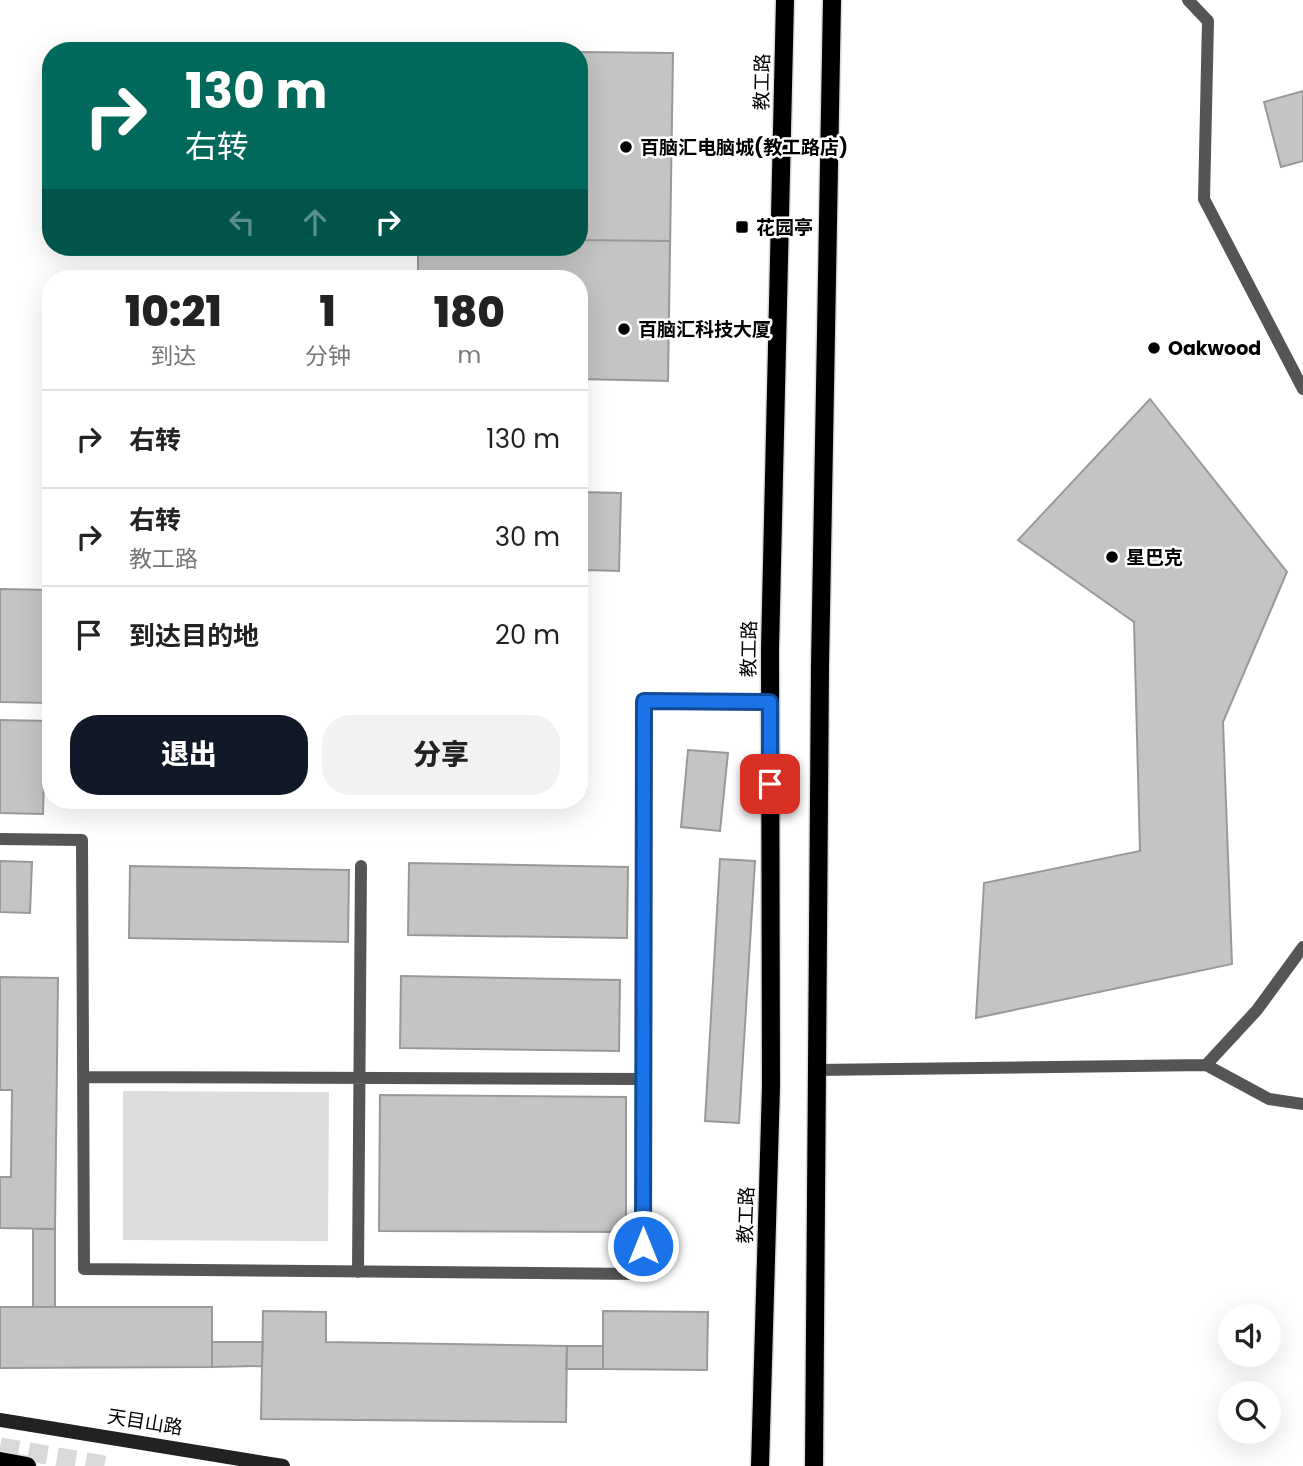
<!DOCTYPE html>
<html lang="zh">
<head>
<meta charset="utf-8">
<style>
	body { margin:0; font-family:Poppins,"Noto Sans SC",sans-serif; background:#f2f2f2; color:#222; height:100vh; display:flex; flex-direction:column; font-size:26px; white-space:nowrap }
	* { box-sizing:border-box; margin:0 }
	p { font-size:23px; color:#767676 }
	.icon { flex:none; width:38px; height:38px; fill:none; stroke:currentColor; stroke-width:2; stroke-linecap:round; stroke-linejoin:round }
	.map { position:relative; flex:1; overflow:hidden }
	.drawer { position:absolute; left:42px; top:270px; width:546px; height:539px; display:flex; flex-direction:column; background:#fff; border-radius:28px; box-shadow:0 7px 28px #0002 }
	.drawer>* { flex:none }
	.top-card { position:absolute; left:42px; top:42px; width:546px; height:214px; border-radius:28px; box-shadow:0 7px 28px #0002; background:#00695c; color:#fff; overflow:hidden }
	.buttons { position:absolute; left:1218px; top:1304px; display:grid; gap:14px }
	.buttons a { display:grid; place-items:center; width:63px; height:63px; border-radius:50%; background:#fff; box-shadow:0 7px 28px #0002; font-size:35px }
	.pin { position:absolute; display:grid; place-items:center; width:60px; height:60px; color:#fff; margin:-30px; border-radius:14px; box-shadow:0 4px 10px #0006 }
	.me { position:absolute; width:77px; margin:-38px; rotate:0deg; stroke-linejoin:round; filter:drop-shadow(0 0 5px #0008) }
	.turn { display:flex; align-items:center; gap:24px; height:147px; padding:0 28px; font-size:32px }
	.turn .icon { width:91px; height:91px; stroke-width:2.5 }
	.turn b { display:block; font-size:49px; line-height:60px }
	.lanes { display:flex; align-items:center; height:66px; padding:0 28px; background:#0003; justify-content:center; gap:35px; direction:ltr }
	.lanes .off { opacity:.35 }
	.eta { display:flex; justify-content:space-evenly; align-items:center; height:119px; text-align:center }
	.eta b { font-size:42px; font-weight:800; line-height:49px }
	.action { display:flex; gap:14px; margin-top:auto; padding:14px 28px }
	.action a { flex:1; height:80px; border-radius:28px; background:#111827; color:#fff; font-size:28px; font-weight:800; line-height:80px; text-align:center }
	.action a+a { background:#f2f2f2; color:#222 }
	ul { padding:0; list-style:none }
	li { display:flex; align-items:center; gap:21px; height:98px; padding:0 28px; border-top:2px solid #e0e0e0 }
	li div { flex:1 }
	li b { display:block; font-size:26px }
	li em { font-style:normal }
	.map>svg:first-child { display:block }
</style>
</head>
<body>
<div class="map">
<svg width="1303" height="1466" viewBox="0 0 1303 1466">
	<rect width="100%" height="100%" fill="#fff"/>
	<path fill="#dcdcdc" d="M123,1091L329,1092L328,1241L123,1240Z"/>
	<path fill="#c4c4c4" stroke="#999" stroke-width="2" d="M421,49L533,51H421Z
		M579,52L673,53L668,381L579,379V278H418V247H579Z
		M1303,91V161L1281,167L1264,102Z
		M579,240L670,241L668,381L579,379V278H418V247H579Z
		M1150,399L1287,572L1223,722L1232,964L976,1018L984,883L1140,851L1134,622L1018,540Z
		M579,492L621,493L619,571L587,570L585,636H579Z
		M0,589L51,590V703L0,702Z
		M0,720L51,721V778H44L43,814L0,813Z
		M688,750L728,753L720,831L681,827Z
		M720,859L755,861L739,1123L705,1121Z
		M0,861L32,862L30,913L0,912Z
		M409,863L628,867L627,938L408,935Z
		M130,866L349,870L348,942L129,938Z
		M401,976L620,980L619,1051L400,1048Z
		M0,977L58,978L55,1229L0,1228V1177H11L12,1090H0Z
		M380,1095L626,1097V1232L379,1231Z
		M33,1229H55V1307H33Z
		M0,1307H212V1367L0,1368Z
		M263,1311L326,1312V1342L567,1346L566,1422L261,1419Z
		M603,1311L708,1312L707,1370L603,1369Z
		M212,1342H263L262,1366L212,1367Z
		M567,1346H603V1369H566Z"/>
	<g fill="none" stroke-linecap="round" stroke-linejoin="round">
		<path stroke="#d9d9d9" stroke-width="19" stroke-dasharray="19 10" stroke-linecap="butt" d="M0,1447L110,1466"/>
		<g stroke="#dbdbdb" stroke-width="21">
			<path id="primary" d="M0,1461L27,1466
				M760,1466L771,1086L770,650L785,0
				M814,1466L820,666L832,0"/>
		</g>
		<path stroke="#555" stroke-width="12" d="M1188,0L1208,21L1204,199L1303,389
			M0,839L82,840L84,1269L642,1274L644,701L770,702
			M1206,1065L1257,1010L1303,947
			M815,1070L1206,1065L1269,1099L1303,1104
			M83,1077L644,1079
			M358,1272L361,866"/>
		<path stroke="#222" stroke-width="14" d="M0,1420L283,1466"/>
		<use href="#primary" stroke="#000" stroke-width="18"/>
	</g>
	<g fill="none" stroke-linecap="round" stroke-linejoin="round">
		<g stroke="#114b97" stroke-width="18">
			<path id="route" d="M643,1246L644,701L770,702V784"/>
		</g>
		<use href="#route" stroke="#1a73e8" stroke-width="12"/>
	</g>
	<g fill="#000" stroke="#fff" stroke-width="2.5">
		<circle cx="626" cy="147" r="7"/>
		<rect x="735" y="220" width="14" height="14" rx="3.5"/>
		<circle cx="624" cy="329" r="7"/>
		<circle cx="1154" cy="348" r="7"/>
		<circle cx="1112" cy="557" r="7"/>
	</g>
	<g text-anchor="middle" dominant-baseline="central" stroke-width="5" stroke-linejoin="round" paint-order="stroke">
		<g font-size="19" fill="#000" stroke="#fff">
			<text transform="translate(762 82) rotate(-89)">教工路</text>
			<text transform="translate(749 649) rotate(-89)">教工路</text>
			<text transform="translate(746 1215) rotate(-88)">教工路</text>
			<text transform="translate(145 1422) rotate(9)">天目山路</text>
		</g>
		<g font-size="19" font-weight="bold" fill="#000" stroke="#fff" text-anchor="start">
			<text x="640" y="147">百脑汇电脑城(教工路店)</text>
			<text x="756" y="227">花园亭</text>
			<text x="638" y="329">百脑汇科技大厦</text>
			<text x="1168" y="348">Oakwood</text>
			<text x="1126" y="557">星巴克</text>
		</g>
	</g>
</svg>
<div class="buttons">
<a><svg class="icon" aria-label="sound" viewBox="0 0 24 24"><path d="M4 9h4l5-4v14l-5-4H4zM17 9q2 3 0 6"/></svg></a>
<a><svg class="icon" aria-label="search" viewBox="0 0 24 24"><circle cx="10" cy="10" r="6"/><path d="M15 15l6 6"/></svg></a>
</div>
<div class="pin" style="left:770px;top:784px;background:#d93025"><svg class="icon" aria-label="arrive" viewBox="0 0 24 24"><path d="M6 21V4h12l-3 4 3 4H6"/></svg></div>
<svg class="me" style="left:643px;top:1246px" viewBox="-20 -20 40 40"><circle r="17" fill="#1a73e8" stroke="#fff" stroke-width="3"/><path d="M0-11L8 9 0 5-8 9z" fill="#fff"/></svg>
<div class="top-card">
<div class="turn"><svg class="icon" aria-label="right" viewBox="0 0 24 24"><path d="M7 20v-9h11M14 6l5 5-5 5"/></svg><div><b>130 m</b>右转</div></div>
<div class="lanes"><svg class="icon off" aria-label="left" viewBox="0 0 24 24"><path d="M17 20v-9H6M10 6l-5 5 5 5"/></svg><svg class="icon off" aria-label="ahead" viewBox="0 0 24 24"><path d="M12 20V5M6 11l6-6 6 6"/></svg><svg class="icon" aria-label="right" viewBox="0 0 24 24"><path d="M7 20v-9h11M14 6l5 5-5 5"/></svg></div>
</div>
<section class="drawer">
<div class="eta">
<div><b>10:21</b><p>到达</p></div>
<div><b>1</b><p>分钟</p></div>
<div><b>180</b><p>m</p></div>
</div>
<ul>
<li><svg class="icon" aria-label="right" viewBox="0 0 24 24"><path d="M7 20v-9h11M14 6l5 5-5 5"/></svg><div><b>右转</b></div><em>130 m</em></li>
<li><svg class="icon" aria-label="right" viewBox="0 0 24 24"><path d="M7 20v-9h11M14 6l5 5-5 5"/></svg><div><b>右转</b><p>教工路</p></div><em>30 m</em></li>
<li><svg class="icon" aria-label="arrive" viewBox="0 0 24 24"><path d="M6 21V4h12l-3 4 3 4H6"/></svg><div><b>到达目的地</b></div><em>20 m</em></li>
</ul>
<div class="action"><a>退出</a><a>分享</a></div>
</section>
</div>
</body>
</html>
